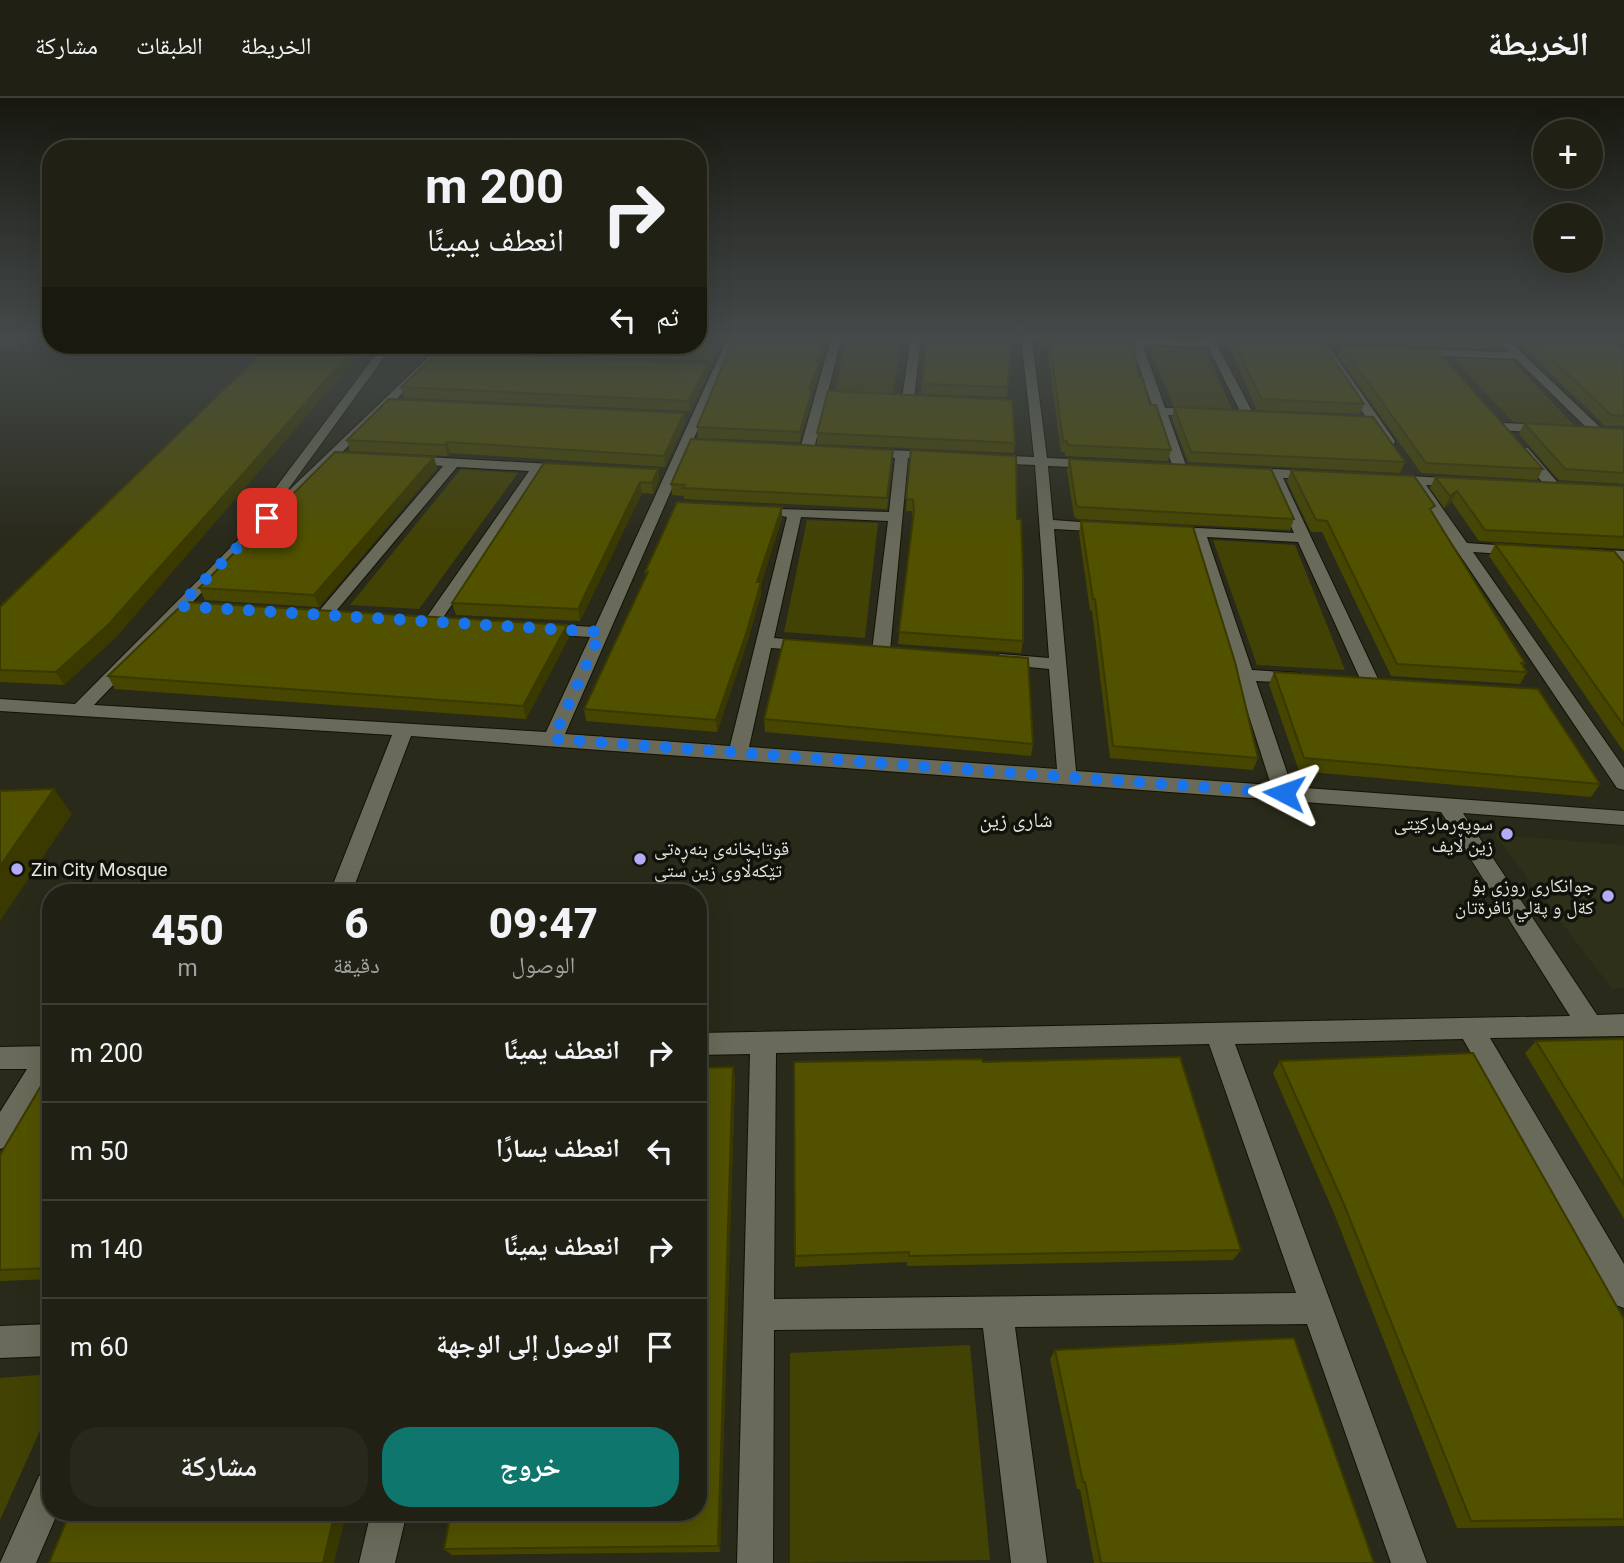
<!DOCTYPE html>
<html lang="ar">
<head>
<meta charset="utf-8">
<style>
	body { margin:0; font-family:Roboto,"Noto Naskh Arabic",sans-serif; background:#28281d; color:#f1f3f6; direction:rtl; height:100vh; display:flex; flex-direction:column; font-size:26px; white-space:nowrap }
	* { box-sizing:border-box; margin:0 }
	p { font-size:23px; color:#a2a3a0 }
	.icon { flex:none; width:38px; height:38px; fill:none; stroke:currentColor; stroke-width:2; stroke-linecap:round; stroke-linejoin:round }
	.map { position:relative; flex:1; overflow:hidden; direction:ltr }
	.details { position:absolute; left:42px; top:786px; width:665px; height:637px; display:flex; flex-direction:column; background:#202014; border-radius:28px; box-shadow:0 7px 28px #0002,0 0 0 2px #3d3e34; direction:rtl }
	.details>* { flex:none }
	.top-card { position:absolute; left:42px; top:42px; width:665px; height:214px; border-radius:28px; box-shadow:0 7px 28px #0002,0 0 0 2px #3d3e34; direction:rtl; background:#202014; color:#f1f3f6; overflow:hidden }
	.controls { position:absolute; left:1533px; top:21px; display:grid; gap:14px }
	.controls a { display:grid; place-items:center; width:70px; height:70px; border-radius:50%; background:#202014; box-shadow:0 7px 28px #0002,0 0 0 2px #3d3e34; font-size:35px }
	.pin { position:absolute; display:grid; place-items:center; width:60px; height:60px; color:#fff; margin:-30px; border-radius:14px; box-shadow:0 4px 10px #0006 }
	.me { position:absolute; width:77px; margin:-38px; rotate:274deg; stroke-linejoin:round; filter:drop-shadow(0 0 5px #0008) }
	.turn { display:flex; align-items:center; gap:24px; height:147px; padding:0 28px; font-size:32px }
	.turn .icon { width:91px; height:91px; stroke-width:2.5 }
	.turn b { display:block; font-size:49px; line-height:60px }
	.then { display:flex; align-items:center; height:66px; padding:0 28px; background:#0003; gap:14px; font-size:26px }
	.eta { display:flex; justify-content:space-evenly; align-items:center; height:119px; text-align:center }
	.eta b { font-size:42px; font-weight:800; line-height:49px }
	.primary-button { display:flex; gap:14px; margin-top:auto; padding:14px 28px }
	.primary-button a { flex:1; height:80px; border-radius:28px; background:#0f766e; color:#fff; font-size:28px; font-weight:800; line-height:80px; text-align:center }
	.primary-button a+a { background:#28281d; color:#f1f3f6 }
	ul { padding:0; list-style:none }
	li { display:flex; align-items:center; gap:21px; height:98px; padding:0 28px; border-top:2px solid #3d3e34 }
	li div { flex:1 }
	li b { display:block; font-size:26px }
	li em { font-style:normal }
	header { display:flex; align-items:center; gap:42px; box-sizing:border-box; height:98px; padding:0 35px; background:#202014; border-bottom:2px solid #3d3e34 }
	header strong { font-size:33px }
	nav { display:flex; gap:38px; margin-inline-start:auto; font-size:24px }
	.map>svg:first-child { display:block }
</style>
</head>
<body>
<header>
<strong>الخريطة</strong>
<nav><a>الخريطة</a><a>الطبقات</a><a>مشاركة</a></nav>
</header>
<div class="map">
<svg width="1624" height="1465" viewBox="0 0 1624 1465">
	<rect width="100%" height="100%" fill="#2a2a1b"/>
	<path fill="#2f301a" d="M1495,737L1624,747V890L1612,891Z"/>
	<path fill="#424205" d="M847,237L903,238L893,296L835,294Z
		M1148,248L1204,250L1232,311L1174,309Z
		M1453,260L1512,262L1575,328L1514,325Z
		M461,371L518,375L419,511L350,507Z
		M807,422L878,425L865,540L784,534Z
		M1213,442L1295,447L1345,572L1257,567Z
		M970,1247L990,1462L790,1465V1255Z
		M51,1276V1308L0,1422V1280Z"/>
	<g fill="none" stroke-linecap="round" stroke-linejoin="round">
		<g stroke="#121205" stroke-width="2">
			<path id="minor" d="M729,237H739L565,636L730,648L787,419L777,417L775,414L777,411L889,414L895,360L866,358L861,357V351L938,354L943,355V361L908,360L890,553L887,557H875L872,553L888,423L801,419L774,540L811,543L820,548L811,553L771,550L749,649L1057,671L1049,571L1000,566L991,561L1000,556L1049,560L1035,367L988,365L981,361L988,357L1034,359L1021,237L1204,243L1202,237H1212L1254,317L1252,320H1244L1242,317L1208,249L1143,247L1165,310L1202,311L1208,315L1202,319L1168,317L1187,370L1180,374L1173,370L1132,247L1032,243L1047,360L1096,362L1103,366L1096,370L1048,368L1053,422L1107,426L1114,430L1107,434L1054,431L1076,673L1271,687L1192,439L1181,434L1183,431L1198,430L1294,435L1269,379L1247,378L1240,374L1247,370L1316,373L1321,374V380H1283L1380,585L1377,589H1365L1362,585L1298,444L1207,439L1252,572L1300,575L1309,580L1300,585L1256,583L1292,689L1624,713V727L1463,715L1597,917L1624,916V938L1490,940L1624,1166V1210L1613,1206L1463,941L1235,946L1427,1465H1391L1307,1226L1015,1229L1047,1465H1011L983,1230L774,1232L773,1465H737L750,956L698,957V935L1570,918L1441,714L411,638L352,794H330L392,637L0,613V601L75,606L265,415L260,411L262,408L383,247H393L284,397L441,247H452L258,436L94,607L546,634L590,539L541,536L533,531L541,526L595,529ZM1209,946L1296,1195L774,1201L776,955Z
				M832,237H842L828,294L854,295L860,299L854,303L826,301L814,351L807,355L800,351Z
				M911,237H921L914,301L908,305L902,301Z
				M1310,237H1321L1395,343L1394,346H1384Z
				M1492,237H1503L1602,331V337H1594L1516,261L1411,257L1405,254L1411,251L1509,254Z
				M1502,325L1549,327L1555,331L1549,335L1498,332V326Z
				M1523,349L1528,350L1559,386V392H1549L1518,356V350Z
				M409,358L569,367L576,371L569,375L542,373L438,527L432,528L424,523L529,373L457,369L331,519H319L317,516L319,513L443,368L404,365L402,362Z
				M1390,377L1464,381V387L1459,388L1426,387L1467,445L1525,449L1528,452L1520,457L1473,454L1624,670V692L1617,690L1412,386L1385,384L1383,381Z
				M1590,451L1624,453V463L1585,459L1582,456Z
				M51,948V978L10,1047L0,1051V1014L27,971H0V949Z
				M51,1226V1258L0,1260V1228Z
				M51,1373V1414H58L36,1465H0L39,1378Z
				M371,1414H407L395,1465H359Z"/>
		</g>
		<use href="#minor" fill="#696a59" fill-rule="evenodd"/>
	</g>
	<path fill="#464600" d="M698,237H726L713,263L451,253L449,247H698Z
		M735,237H831L819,267V275L812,294V302L800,344L698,340L697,329Z
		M927,237L1008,289L1007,299L921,296Z
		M1049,237L1150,307L1171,352L1168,363L1065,358V354H1061L1047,247Z
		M1131,237H1201L1200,240Z
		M1214,237H1317L1364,306L1360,316L1257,312L1230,250L1225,243L1218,242Z
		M1323,237H1503L1507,242L1502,251L1329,245Z
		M1507,237H1605L1624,253V328H1605L1538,263Z
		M270,247H367L248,386L116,539L64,587L0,584V509Z
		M1342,248L1543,371L1537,382L1421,375L1338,258Z
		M708,275L690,313L404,300L401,289Z
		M1174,309L1405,364L1400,375L1188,364L1172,320Z
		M684,315L685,325L665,369L450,355L447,358L350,353L347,342Z
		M1524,325L1624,331V386L1559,382L1519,336Z
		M817,335L1015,345L1014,355L817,346Z
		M911,352L1017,421L1023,543L1021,555L898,546L913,422L912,413H906Z
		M1069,361L1294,421L1290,432L1077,421L1074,418L1067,372Z
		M892,362L887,411L684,401V398L672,397L671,386Z
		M437,370L319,509L205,502L199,490Z
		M658,371L659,382L653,396L642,395L580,523L456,517L452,505Z
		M1291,372L1432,414L1525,565L1523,568L1527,574L1520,586L1391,578L1322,434H1311L1287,383Z
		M1435,379L1624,388V451L1479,443L1452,404L1444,410L1430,390Z
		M782,420L761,486V496L747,545L717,634L586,623L584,611L646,478L645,474Z
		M1081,423L1258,660L1253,672L1110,660L1092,513L1090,512L1079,435Z
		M1495,446L1624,465V654L1489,458Z
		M569,539L526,621L115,591L108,578Z
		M1274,574L1600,686L1591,699L1299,673L1269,586Z
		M764,621L1033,646L1031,658L765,634Z
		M1624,941V1121L1525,955L1536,943Z
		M1280,963L1624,1221V1428L1457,1430L1334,1115L1273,975Z
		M794,964H983L1241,1152L1233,1162L907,1168V1164L795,1169Z
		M733,969L735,981L720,1454L452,1457L444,1451Z
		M51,976V1181L0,1183V1057Z
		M1055,1252L1374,1465H1094L1080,1391H1077L1050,1261Z"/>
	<path fill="#393900" d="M721,237H726L713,263V254Z
		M827,237H831L819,267V275L812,294V302L800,344V334L809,291L815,265Z
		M356,247H367L248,386L116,539L64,587L56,574Z
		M707,266L708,275L690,313L689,303Z
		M684,315L685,325L665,369L664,358Z
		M447,344L450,355L447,358L445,347Z
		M434,359L437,370L319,509L314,497Z
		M658,371L659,382L653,396L652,385Z
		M640,384L642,395L580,523L578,511Z
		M1457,393L1452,404L1444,410L1450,398Z
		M782,409V420L761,486V496L747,545L717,634L716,622L757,484Z
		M567,527L569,539L526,621L523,608Z
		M54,691L72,716L0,823V768Z
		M733,969L735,981L720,1454L718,1448Z
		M335,1414H347L334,1465H323Z"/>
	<path fill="#515100" stroke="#393900" stroke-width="2" d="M698,237H721L713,254L543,247H698Z
		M735,237H827L815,265H819L809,291L812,292L800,334L697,329Z
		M927,237H1010L1008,289L922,286Z
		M1049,237L1132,240L1139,279H1142L1150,307H1156L1171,352L1067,347V343H1063Z
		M1231,237H1317L1364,306L1261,301Z
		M1378,237H1503L1507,242Z
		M1523,237H1605L1607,239L1624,253V318L1611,317L1543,253Z
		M270,247H356L244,375L108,527L56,574L0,572V509Z
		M1342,248L1436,251L1543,371L1426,365Z
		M437,255L707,266L689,303L401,289Z
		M828,293L1012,302L1015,345L817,335Z
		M389,301L684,315L664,358L447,344L445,347L347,342Z
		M1174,309L1373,319L1405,364L1191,354Z
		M1524,325L1624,331V375L1565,371Z
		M691,341L893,352L887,400L683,390L685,387L671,386Z
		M911,352L1016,358L1017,421H1021L1023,473V543L899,534L914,413L913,402L906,401Z
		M335,354L434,359L314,497L199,490Z
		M1069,361L1271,371L1294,421L1079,409L1076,407Z
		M544,365L658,371L652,385L640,384L578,511L452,505Z
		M1291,372L1414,378L1435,408L1430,411L1525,565H1521L1527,574L1397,566L1327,423L1316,422Z
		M1435,379L1624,388V439L1485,432L1457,393L1450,398Z
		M677,404L782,409L757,484H761L747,533L716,622L584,611L648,474H645Z
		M1081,423L1193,429L1235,564L1258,660L1113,648L1095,501H1093Z
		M1495,446L1614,453L1624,465V628Z
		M185,504L567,527L523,608L108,578Z
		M784,541L1028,560L1033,646L764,621Z
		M1274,574L1538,591L1600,686L1304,660Z
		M54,691L0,768V693Z
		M1624,941V1087L1536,943Z
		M1473,955L1624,1221V1421L1471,1423L1343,1104L1280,963Z
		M1180,959L1241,1152L909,1158V1154L795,1158L794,964L982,961L983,964Z
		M733,969L718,1448L444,1451L451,1414H698V970Z
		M48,976H51V1174H46L48,1170L0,1172V1057Z
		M1294,1240L1374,1465H1101L1085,1384H1083L1055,1252Z
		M68,1414H335L323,1465H49L69,1417L66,1418Z"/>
	<linearGradient id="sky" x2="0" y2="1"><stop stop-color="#17170f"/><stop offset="0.54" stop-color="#444a4a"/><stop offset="1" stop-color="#444a4a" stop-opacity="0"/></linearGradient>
	<rect width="1624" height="442" fill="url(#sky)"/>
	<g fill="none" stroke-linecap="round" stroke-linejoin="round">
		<path stroke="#1a73e8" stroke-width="12" stroke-dasharray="0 21.6" d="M267,420L179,508L601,534L553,641L1284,695"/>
	</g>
	<g fill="#b5acf8" stroke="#12120c" stroke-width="2.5">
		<circle cx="1507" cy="736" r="7"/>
		<circle cx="640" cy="761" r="7"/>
		<circle cx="17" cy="771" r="7"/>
		<circle cx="1608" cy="798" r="7"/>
	</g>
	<g text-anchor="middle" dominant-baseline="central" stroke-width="7" stroke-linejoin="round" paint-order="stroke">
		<g font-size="19" fill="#e5e6dc" stroke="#12120c" text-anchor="end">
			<text x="1493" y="725">سوپەرماركێتی<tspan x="1493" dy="22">زین ڵایف</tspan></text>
			<text x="654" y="750" text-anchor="start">قوتابخانەی بنەڕەتی<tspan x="654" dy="22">تێکەڵاوی زین ستی</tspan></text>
			<text x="31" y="771" text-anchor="start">Zin City Mosque</text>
			<text x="1594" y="787">جوانكارى روزى بؤ<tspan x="1594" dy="22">كةل و پةلي ئافرةتان</tspan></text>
		</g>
		<g font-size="21" fill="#e5e6dc" stroke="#12120c">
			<text x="1016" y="722">شاری زین</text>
		</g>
	</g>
</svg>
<div class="controls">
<a>+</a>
<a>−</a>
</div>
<div class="pin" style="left:267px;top:420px;background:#d93025"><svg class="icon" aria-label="arrive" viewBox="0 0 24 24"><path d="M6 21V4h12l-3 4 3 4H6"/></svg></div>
<svg class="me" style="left:1284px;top:695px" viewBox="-20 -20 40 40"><path d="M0-17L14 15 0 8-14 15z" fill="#1a73e8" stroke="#fff" stroke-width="4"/></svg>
<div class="top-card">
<div class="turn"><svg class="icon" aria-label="right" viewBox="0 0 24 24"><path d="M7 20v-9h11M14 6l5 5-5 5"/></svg><div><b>200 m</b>انعطف يمينًا</div></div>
<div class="then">ثم<svg class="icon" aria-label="left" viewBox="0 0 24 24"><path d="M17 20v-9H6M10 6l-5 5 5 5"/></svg></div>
</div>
<section class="details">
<div class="eta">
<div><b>09:47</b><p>الوصول</p></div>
<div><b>6</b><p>دقيقة</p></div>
<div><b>450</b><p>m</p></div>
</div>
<ul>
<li><svg class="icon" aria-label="right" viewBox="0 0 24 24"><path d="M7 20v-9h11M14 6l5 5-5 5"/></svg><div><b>انعطف يمينًا</b></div><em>200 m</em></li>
<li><svg class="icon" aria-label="left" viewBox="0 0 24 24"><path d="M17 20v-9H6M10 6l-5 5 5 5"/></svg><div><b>انعطف يسارًا</b></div><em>50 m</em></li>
<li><svg class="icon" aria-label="right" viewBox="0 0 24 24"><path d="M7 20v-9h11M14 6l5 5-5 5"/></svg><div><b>انعطف يمينًا</b></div><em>140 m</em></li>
<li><svg class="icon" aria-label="arrive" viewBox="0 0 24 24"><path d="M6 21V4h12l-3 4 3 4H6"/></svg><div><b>الوصول إلى الوجهة</b></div><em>60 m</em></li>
</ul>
<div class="primary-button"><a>خروج</a><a>مشاركة</a></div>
</section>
</div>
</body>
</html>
